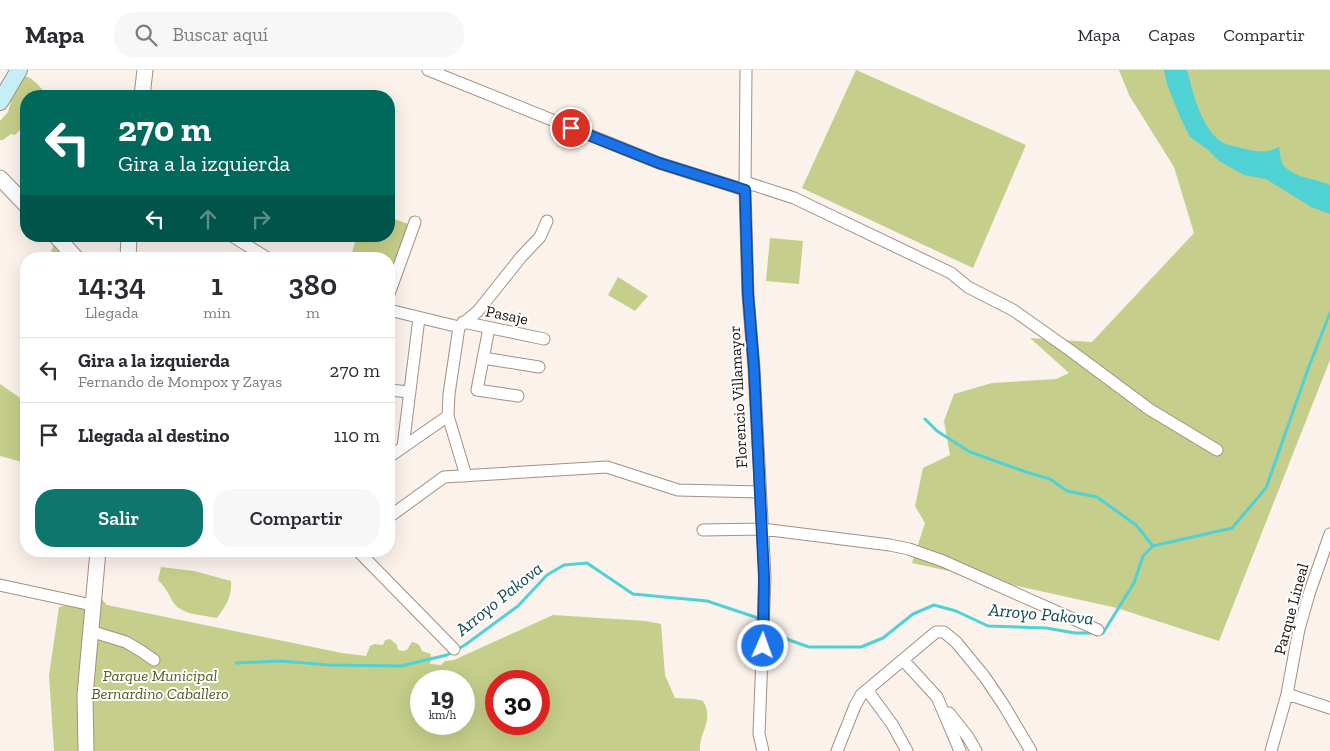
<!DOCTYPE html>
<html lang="es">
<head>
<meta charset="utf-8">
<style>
	body { margin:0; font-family:"Zilla Slab",serif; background:#f7f7f7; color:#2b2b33; height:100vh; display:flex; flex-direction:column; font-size:19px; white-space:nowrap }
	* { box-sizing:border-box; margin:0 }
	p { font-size:16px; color:#7c7c81 }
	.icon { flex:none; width:28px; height:28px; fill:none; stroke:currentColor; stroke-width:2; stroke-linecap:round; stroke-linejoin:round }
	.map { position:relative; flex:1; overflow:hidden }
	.side { position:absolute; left:20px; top:182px; width:375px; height:305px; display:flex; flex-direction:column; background:#fff; border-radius:20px; box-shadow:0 5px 20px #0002 }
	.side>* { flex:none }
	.top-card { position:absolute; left:20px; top:20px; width:375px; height:152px; border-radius:20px; box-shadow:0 5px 20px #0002; background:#00695c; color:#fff; overflow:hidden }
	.speed { position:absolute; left:410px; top:600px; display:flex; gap:10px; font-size:25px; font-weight:700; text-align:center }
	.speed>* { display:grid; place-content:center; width:65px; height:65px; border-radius:50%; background:#fff; box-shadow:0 5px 20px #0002; line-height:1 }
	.speed small { font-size:12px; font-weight:400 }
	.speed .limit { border:8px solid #d22; background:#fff; color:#111 }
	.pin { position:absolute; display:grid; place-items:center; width:42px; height:42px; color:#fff; margin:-21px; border:2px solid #fff; border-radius:50%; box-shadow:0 1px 5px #0007 }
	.me { position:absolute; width:55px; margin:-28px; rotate:2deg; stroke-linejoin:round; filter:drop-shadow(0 0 4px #0008) }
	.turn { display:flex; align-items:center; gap:18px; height:105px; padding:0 15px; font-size:22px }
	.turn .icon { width:65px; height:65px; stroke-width:2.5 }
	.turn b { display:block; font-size:35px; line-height:42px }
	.lanes { display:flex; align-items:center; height:48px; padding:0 15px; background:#0003; justify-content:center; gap:25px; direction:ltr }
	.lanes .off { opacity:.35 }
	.eta { display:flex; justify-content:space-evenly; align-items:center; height:85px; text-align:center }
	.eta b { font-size:30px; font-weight:600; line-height:35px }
	.button { display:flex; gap:10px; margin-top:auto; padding:10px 15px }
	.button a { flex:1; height:58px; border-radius:20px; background:#0f766e; color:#fff; font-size:20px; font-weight:600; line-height:58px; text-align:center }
	.button a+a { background:#f7f7f7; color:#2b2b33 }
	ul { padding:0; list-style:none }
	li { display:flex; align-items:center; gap:15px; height:65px; padding:0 15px; border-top:1px solid #e1e1e2 }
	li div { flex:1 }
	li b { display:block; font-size:19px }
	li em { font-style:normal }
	header { display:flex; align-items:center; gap:30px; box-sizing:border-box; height:70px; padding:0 25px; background:#fff; border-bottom:1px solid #e1e1e2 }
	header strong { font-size:24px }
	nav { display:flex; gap:28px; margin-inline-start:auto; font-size:18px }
	.search { width:350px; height:45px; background:#f7f7f7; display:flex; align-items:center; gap:12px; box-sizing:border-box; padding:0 18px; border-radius:20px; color:#7c7c81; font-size:19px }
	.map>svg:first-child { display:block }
</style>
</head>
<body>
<header>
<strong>Mapa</strong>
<div class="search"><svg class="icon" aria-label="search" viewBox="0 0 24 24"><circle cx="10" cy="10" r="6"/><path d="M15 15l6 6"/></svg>Buscar aquí</div>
<nav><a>Mapa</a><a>Capas</a><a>Compartir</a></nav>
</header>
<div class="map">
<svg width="1330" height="681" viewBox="0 0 1330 681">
	<rect width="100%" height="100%" fill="#fbf2ec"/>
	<path fill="#c5ce8a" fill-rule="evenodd" d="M856,0L1026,75L973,198L802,118Z
		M1119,0H1330V290L1219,571L1117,538L912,493L925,453L915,436L923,398L950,385L944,351L954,324L992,313L1056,309L1069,303L1030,268L1092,272L1194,163L1174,97L1129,25Z
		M24,6C32,7 37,14 43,20L42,26H26V54L15,65L11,64L3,70H0V51L8,42L13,25Z
		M389,147L408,154L389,210V189H350L357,166H389Z
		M770,168L803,171L799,214L766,211Z
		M55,173L72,189H50L51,181Z
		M618,207L648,226L635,241L608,225Z
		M0,314L26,332V393L0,386Z
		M161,497L194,501L231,511C232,527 226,535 217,548C203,545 181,545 173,532C167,522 167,519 158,510Z
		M101,528L107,535L342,583L366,586L370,576L374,574L383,575L385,570L390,569L397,575L398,580L403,581L407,580L412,572C418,573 420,575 422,581L431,584L430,594L441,595L445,591L454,590L553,545L646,551L661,554L665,605L675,628L695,629L703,631C715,651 698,663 700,681H54L49,605L59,537ZM421,611H464V654H421ZM496,611H539V654H496Z"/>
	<path fill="#50d2d4" d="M1164,0H1187C1193,22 1202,64 1226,74C1232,76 1239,77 1245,79C1257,82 1268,83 1279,77C1280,81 1280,89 1282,93C1291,108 1315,108 1330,115V144L1311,137L1266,109L1244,105L1219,91L1208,80L1190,67L1180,47L1167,14Z"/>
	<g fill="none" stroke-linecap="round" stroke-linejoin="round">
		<path stroke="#50d2d4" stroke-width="3" d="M925,349L937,361L970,382L1026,402L1050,409L1067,421L1097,427L1136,455L1153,476
			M766,554L789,570L809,577H861L883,568L913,544L934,535L956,541L988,556L1046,558L1075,563H1092
			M1101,563H1103L1134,513L1143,486L1153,476L1232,458L1266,418L1308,299L1330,243
			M236,593L281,591L329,595L401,596L447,585L465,575L518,536L547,505L564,495L587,493L633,524L707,531L755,547L761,551"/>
		<g stroke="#a58f82" stroke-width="13">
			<path id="minor" d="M428,0L659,93L745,120
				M746,0L745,120L748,225L754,298L765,507L759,664L763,681
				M745,112L794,128L951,203L968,217L1013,240L1071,281L1149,339L1217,380
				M232,166L269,189
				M389,224L415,152
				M389,240L459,257
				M463,252L544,269
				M489,258L477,320L518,326
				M483,288L539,297
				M389,320L410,322
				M403,377L419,248
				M389,387L448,346
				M466,406L448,346L449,324L459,257L478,241L521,187L540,167L547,151
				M389,447L444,407L607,397L678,420L760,422
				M703,460L762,459L890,475L909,479L943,491L1098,560
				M358,481L454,579
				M0,515L92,535
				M90,561L126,572L141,581L154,590
				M903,590L937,627L960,681
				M867,620L892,654L907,681
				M1287,624L1330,638
				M949,643L968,667L976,681
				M837,681L855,636L861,625L936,562H944L956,572L984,606L1003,634L1031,681
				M1271,681L1287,624L1299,559L1310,521L1330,464"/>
		</g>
		<g stroke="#a58f82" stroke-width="17">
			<path id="tertiary" d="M142,26L145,0
				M0,108L26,135
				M56,166L77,189
				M128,189L129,166
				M86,681L85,625L98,481"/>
		</g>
		<g stroke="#a58f82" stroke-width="18">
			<path id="secondary" d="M0,32L19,0"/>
		</g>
		<use href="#minor" stroke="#fff" stroke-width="11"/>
		<use href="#tertiary" stroke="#fff" stroke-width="15"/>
		<use href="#secondary" stroke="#c5eff4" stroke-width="16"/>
	</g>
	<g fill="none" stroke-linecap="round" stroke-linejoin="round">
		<g stroke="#114b97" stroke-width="12">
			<path id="route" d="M571,58L659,93L745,120L748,224L754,298L764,507L763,576"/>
		</g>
		<use href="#route" stroke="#1a73e8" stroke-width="9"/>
	</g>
	<g text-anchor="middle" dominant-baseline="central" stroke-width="4" stroke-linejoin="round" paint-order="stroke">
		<g font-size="16" fill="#18100c" stroke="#fff">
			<text transform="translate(507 245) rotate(12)">Pasaje</text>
			<text transform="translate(738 327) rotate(-93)">Florencio Villamayor</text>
			<text transform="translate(1291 539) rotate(-75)">Parque Lineal</text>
		</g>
		<g font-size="16" font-style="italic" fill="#555c1d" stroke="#fff">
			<text x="160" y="605">Parque Municipal<tspan x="160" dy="18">Bernardino Caballero</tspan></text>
		</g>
		<g font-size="18" font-style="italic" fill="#0f494a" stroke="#fff">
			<text transform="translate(499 529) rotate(-39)">Arroyo Pakova</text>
			<text transform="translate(1041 544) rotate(5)">Arroyo Pakova</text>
		</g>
	</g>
</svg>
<div class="speed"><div>19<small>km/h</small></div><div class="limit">30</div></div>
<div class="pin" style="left:571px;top:58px;background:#d93025"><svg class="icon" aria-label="arrive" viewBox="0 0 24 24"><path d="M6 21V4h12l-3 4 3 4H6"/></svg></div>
<svg class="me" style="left:763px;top:576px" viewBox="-20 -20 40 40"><circle r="17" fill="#1a73e8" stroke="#fff" stroke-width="3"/><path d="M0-11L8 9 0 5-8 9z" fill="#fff"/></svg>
<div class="top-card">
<div class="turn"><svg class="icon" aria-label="left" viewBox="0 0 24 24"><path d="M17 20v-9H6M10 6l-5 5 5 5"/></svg><div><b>270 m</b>Gira a la izquierda</div></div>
<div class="lanes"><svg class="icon" aria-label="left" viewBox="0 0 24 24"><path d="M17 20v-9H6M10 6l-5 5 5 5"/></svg><svg class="icon off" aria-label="ahead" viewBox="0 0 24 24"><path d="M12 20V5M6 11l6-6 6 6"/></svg><svg class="icon off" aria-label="right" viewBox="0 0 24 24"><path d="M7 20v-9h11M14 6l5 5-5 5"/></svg></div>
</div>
<section class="side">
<div class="eta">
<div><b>14:34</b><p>Llegada</p></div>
<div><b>1</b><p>min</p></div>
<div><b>380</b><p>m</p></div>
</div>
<ul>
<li><svg class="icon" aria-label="left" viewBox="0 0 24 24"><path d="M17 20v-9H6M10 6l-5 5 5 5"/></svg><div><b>Gira a la izquierda</b><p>Fernando de Mompox y Zayas</p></div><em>270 m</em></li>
<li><svg class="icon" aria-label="arrive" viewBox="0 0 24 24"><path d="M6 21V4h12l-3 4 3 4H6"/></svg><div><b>Llegada al destino</b></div><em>110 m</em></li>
</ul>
<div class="button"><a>Salir</a><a>Compartir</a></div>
</section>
</div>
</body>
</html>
